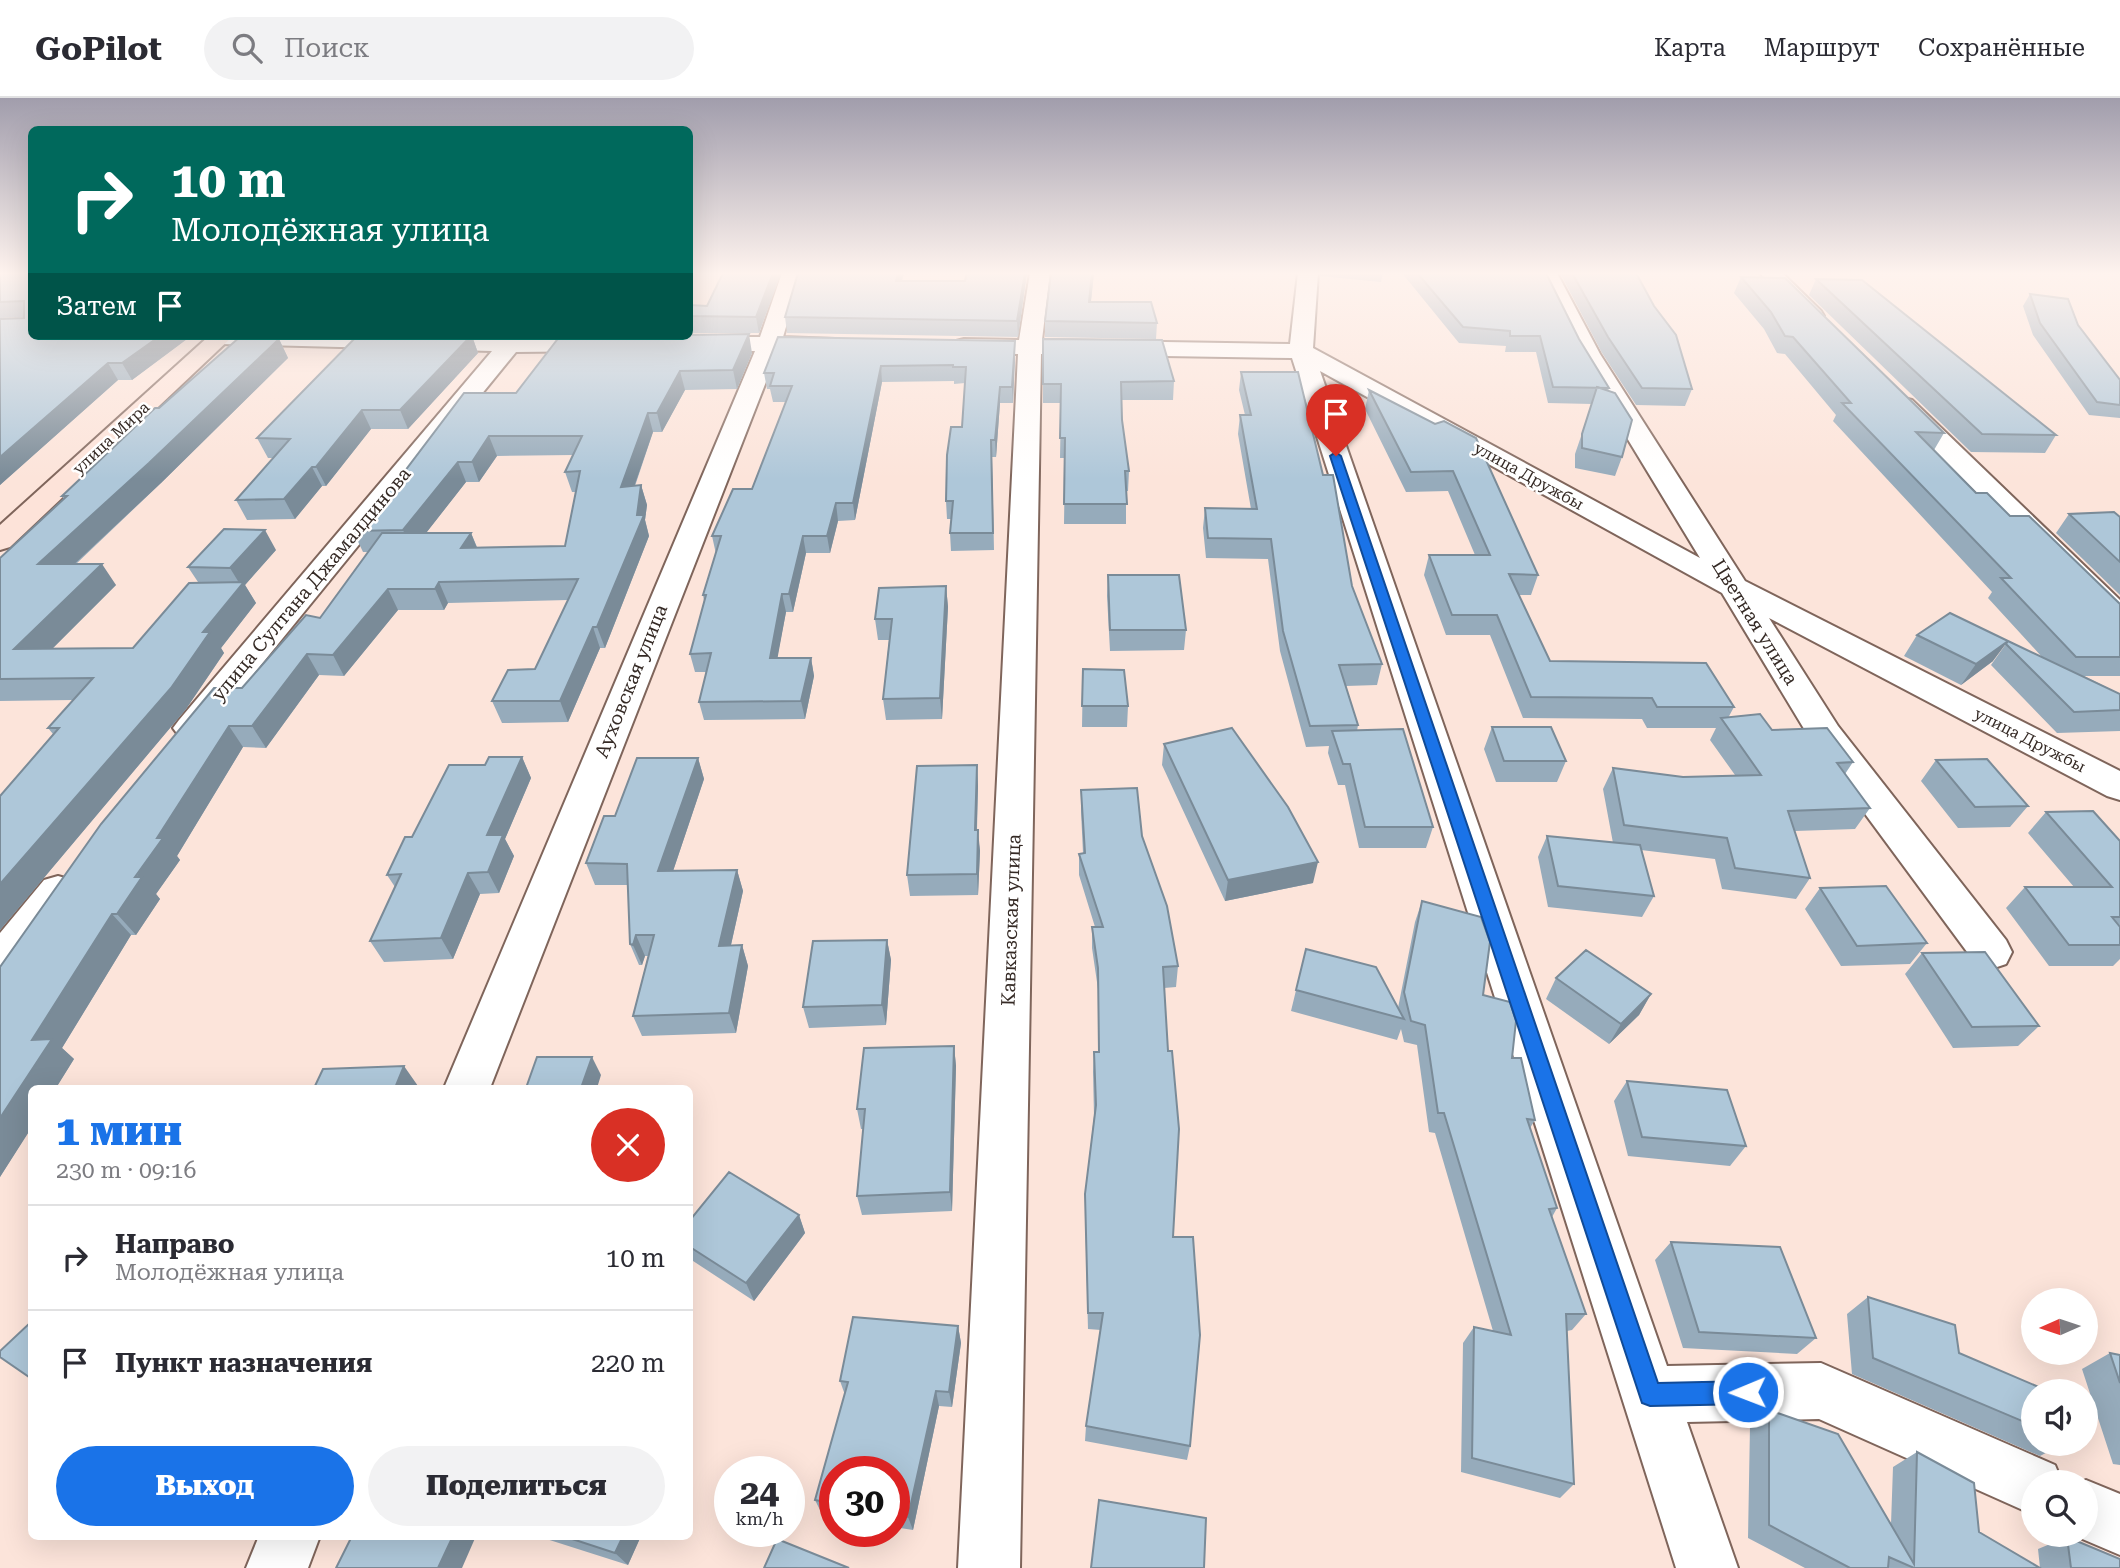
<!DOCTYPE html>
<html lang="ru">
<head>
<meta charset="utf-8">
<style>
	body { margin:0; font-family:"Roboto Serif",serif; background:#f2f2f3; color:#2b2b33; height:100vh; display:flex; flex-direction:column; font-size:26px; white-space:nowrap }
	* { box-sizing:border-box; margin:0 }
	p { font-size:23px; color:#7c7c81 }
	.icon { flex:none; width:38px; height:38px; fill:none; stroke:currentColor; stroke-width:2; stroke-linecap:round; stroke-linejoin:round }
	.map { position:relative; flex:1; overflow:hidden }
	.side { position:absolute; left:28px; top:987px; width:665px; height:455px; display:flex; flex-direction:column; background:#fff; border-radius:10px; box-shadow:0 7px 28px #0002 }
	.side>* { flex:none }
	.hud { position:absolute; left:28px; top:28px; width:665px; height:214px; border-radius:10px; box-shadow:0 7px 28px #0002; background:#00695c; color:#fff; overflow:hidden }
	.needle { width:46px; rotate:267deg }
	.buttons { position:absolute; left:2021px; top:1190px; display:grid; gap:14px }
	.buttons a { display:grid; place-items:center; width:77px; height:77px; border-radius:50%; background:#fff; box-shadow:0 7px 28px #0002; font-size:35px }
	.speed { position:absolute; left:714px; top:1358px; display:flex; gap:14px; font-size:35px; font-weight:700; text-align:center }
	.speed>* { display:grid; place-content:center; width:91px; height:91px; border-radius:50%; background:#fff; box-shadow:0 7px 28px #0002; line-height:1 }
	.speed small { font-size:18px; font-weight:400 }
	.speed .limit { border:10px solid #d22; background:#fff; color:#111 }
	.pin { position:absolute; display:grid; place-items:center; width:60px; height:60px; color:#fff; margin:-72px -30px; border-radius:50% 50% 50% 0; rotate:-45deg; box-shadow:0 0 7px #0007 }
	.pin .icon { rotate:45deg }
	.me { position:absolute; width:77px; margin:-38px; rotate:269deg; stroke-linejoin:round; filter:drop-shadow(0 0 5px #0008) }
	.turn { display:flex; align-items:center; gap:24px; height:147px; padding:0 28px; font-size:32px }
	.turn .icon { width:91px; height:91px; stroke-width:2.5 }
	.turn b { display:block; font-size:49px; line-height:60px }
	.then { display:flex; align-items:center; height:66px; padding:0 28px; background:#0003; gap:14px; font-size:26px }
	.round { display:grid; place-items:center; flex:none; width:74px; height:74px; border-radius:37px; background:#f2f2f3 }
	.headline { display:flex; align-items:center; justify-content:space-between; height:119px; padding:0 28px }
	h1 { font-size:42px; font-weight:800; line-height:52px; color:#1a73e8 }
	.primary-button { display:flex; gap:14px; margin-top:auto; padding:14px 28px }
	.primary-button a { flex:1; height:80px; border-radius:42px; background:#1a73e8; color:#fff; font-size:28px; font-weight:800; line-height:80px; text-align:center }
	.primary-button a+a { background:#f2f2f3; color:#2b2b33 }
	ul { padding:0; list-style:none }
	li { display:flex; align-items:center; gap:21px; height:105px; padding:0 28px; border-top:2px solid #e1e1e2 }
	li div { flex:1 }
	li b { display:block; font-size:26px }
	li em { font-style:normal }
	header { display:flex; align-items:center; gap:42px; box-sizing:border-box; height:98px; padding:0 35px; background:#fff; border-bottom:2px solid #e1e1e2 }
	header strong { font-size:33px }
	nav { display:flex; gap:38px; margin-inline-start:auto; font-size:24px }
	.search { width:490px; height:63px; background:#f2f2f3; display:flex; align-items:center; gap:18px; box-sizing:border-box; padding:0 24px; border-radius:38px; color:#7c7c81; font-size:26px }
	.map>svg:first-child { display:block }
</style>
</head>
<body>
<header>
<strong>GoPilot</strong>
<div class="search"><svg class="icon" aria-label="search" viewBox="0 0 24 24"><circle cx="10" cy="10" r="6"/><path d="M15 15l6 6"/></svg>Поиск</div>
<nav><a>Карта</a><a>Маршрут</a><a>Сохранённые</a></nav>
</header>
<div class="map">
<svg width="2120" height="1470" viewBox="0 0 2120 1470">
	<rect width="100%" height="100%" fill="#fce4da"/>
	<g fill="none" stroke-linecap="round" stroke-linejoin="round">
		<g stroke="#7f655b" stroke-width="4">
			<path id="street" d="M782,175H802L783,239L835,241L839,246L835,251L778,253L490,990H444L755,253H698L690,251L686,246L690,241L698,239H760Z
				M1030,175H1050L1042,242L1290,246L1298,175H1318L1313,250L1700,460L1576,256L1537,175H1557L1600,256L1745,483L2120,673V702L2107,698L1769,520L1838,628L2006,842L2012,854L2006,866L1991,871L1976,866L1812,644L1722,495L1320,273L1667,1268L1821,1265L2055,1367L2062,1384H2034V1417L1819,1321L1687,1324L1738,1470H1676L1292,260L1041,256L1020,1470H958L1018,256L964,255L956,253L952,248L956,243L964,241L1019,242Z
				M1760,175H1782L1821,213L1824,218L1821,223H1805Z
				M210,238L606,239L614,241L618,246L614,251L606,253L516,254L203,638L191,642L179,638L173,630L179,622L492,253L221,246L213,244Z
				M1903,300L1912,302L2120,502V529L2109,526L1894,312L1891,307L1894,302Z
				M58,778L72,782L78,793L72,804L15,877L0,882V835L44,782Z
				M2086,1382L2120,1396V1457L2073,1437H2086V1384H2081Z
				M259,1438H320L308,1470H246Z"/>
		</g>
		<g stroke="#7f655b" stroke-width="4">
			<path id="secondary" d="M209,238H233L10,449L0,452V427Z"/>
		</g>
		<use href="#street" fill="#fff" fill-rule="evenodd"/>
		<use href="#secondary" fill="#fde3d9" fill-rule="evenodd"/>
	</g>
	<path fill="#96abbb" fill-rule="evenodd" d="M0,175H32V238H191L132,282H118L0,387V221L24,220V219L0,220Z
		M723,175H781L759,235H690V207L707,208Z
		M1027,175L1018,239L787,235L785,219L902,183H965Z
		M1051,175H1094L1091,204L1157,225L1156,241L1045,239V223Z
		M1319,175H1383L1381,184L1320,178Z
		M1402,175H1546L1579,241L1609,290L1608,293L1622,359L1615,378L1575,370V356L1592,306L1548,305L1536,254H1505L1506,248L1459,245Z
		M1560,175H1636L1692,291L1685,308L1636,307L1602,255Z
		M1741,179L1944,335L1934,352L1976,395L2010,418L2120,506V578H2084L2120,596V633L2057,635L1991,567L2008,543L2042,559L1988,500L1992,494L1833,323L1836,317L1785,256L1777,255L1764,231L1734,195Z
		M1816,181L2056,337L2045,355L1971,354L1809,197Z
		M2030,196L2078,227L2120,282V320L2089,317L2033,237L2023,208Z
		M357,238H472L478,255L408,331H371L326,388H322L295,421L247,422L236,402L273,360H268L257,340Z
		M279,241L288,260L161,385L76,466L116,487L52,551L133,550L198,484L188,469L276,452L245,487L256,505L221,550L224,555L186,611L0,832V698L53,636L48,630L73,602L0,603V460L64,402L62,398L159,310Z
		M1043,241L1174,283L1173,302H1121L1122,322L1129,373L1128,393H1126V426H1064L1065,360H1060L1061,305H1043Z
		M1015,243V259L1013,305H1000L996,359H992L994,452L951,453L950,435L951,421H947L946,403L962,329L965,285L954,286V283L882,284L855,422L838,423L830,455H806L793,514H786L777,560H811L814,578L805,621L704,622L699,604L706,574H695L690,556L704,503L703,497L716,456L712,438L752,391L786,304H773L770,291H767L764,275Z
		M752,255L737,291L685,292L662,334H653L635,388L641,387L647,407L645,422L649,438L605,550H600L568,624L502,625L492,603L535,571L568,502L448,505L444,512H398L344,578L319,577L266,650L243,649L177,758L180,762L156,796L160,801L136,837H131L62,950L74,961L0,1079V869L242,590L320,520L368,454H363L353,433L516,295ZM573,357L565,374L572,394H576L565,448L477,449L471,435H426L466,384H479L497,358Z
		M1241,274L1323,377L1352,488L1382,566L1377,587L1346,588L1358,627L1357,633L1433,729L1426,750H1359L1345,687H1338L1328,655L1329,648L1306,649L1280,553L1268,461L1206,460L1203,430L1205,410L1251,411L1238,336L1240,317H1245L1239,292Z
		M1369,292L1435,326L1538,477L1531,497H1519L1550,563L1734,609L1728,620L1772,632L1853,664L1845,676L1870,710L1855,731L1795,733L1810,780L1796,801L1722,791L1715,761L1641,752L1654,798L1642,819L1548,809L1538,759L1547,738L1613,745L1603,691L1613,670L1683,679L1735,677L1710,642L1716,630H1647L1642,621L1523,620L1490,537H1446L1424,477L1429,457H1475L1448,393L1406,394L1365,311Z
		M2069,416L2120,419V497L2056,435Z
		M1108,477L1186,532L1184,552L1110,553L1107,498Z
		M946,488L948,509L942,621L886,622L883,601L889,542H878L875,521Z
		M1917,537L1993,563L1961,587L1904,558Z
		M1083,571L1128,608L1127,629H1082Z
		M1492,629L1566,663L1557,684H1496L1484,651Z
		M1164,646L1313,785L1225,803L1162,667Z
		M522,659L531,680L505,741L514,758L499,795L480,796L453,861L384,864L370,843L395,789L387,777L412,739L485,667Z
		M698,660L704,681L673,773L737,772L743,793L731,847H742L748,868L736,935L642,938L633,918L648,858H645L642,867H639L630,846L628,787H595L586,765L615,718Z
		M1936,662L2028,708L2010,729L1958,730L1921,683Z
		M977,667L978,688L977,732L980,753L978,797L910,798L907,777Z
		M1081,692L1142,738L1178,868L1176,889L1164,890L1173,1139L1190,1348L1187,1362L1085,1343L1086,1328L1101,1232L1088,1231L1085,1115V1096L1094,1018L1093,974L1094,954H1098V891L1092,850V829H1095L1079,777V756L1083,755L1081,713Z
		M2046,714L2120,743V861L2113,868H2049L2006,810L2025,789H2074L2028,735Z
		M1820,790L1927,845L1910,866L1841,868L1805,811Z
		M1422,803L1483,897L1512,960L1535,1022L1530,1030L1557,1110L1552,1119L1586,1216L1572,1232L1567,1233L1574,1386L1560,1400L1461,1374L1463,1245L1474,1229L1493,1233L1435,1035L1429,1034L1417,947L1404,944L1401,931L1397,942L1291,913L1306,851L1398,910L1415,824Z
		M887,842L891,862L886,927L809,930L803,909Z
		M1922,855L2039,928L2018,948L1953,950L1905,876Z
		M1556,880L1651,896L1639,917L1609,946L1546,901Z
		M954,948L956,968L952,1113L862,1117L857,1098L863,1031H861L857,1011Z
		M1627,983L1746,1048L1730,1068L1628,1058L1614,1003Z
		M799,1117L805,1135L754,1203L690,1161V1122Z
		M1671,1144L1816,1240L1797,1256L1683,1250L1655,1162Z
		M1868,1199L1959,1255L2034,1293V1346H2063L2040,1358L1852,1276L1847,1216Z
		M958,1228L961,1245L952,1309L939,1308L913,1432L894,1429V1374H835V1418L822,1416L815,1402L845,1297L840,1283Z
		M2110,1255L2120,1257V1367L2113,1366L2082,1271Z
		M1769,1312L1891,1426L1893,1369L1917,1354L1979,1434L2040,1470L2038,1451L2067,1439L2120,1470H1805L1748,1440L1750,1328Z
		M537,1438H641L628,1467Z"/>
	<path fill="#7a8b98" d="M773,175H781L759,235L756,219Z
		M898,175H904L898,199L896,183Z
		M1025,175H1027L1018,239L1017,223Z
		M1092,175H1094L1089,220V204Z
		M749,236L752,255L737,291L733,272Z
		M160,238H191L132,282L122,265Z
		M471,238H472L478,255L408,331L400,312Z
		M279,241L288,260L161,385L53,486L38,466Z
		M1015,243V259L1013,305L1012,289Z
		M108,265L118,282L0,387V359Z
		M881,268L882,284L855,422L853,405Z
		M680,273L685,292L662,334L657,315Z
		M1000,289V305L996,359L995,342Z
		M362,312L371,331L326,388L316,369Z
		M648,315L653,334L627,409L621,389Z
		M489,338L497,358L479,384L472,364Z
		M458,364L466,384L412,453L403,432Z
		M312,369L322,388L295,421L284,401Z
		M641,387L647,407L645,422L649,438L605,550L597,529L637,417Z
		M836,405L838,423L830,455L827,438Z
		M265,432L276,452L245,487L256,505L221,550L224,555L186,611L0,832V786L241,488L230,470Z
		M471,435L479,455L461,450Z
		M803,438L806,455L793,514L789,496Z
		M102,466L116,487L31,572L14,551Z
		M439,484L448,505L444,512L435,491Z
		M946,488L948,509L942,621L940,600Z
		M388,491L398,512L344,578L333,557Z
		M782,496L786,514L774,579L770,560Z
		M593,529L600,550L568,624L560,603Z
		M2008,543L1993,563L1961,587L1976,566Z
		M307,556L319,577L266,650L252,628Z
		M811,560L814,578L805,621L801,603Z
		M229,628L243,649L177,758L180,762L156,796L160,801L136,837L117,816L157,740Z
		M522,659L531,680L505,741L514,758L499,795L488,774L487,737Z
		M698,660L704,681L666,794L658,773Z
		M977,667L978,688L976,753L975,732Z
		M978,732L980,753L978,797L977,776Z
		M1318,764L1313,785L1225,803L1228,782Z
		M737,772L743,793L726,869L719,848Z
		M468,775L480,796L453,861L441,840Z
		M112,816L131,837L62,950L74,961L56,990H32V1029L0,1079V1020L32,942Z
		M636,837L645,858L642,867L633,847Z
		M887,842L891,862L886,927L882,907Z
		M742,847L748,868L736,935L729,915Z
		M1651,896L1639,917L1609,946L1621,926Z
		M954,948L956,968L952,1113L950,1094Z
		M592,959L601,977L597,990H581Z
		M404,968L418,988L417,990H395Z
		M799,1117L805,1135L754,1203L746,1185Z
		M958,1228L961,1245L952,1309L949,1294Z
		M936,1293L939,1308L913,1432L908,1419Z
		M453,1438H476L462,1470H438Z
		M623,1438H641L628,1467L615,1455Z"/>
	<path fill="#aec7d9" stroke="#7a8b98" stroke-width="2" d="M0,175H32V238H160L122,265H108L0,359V221L24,220V203L0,204Z
		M723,175H773L756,219L690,218V207L707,208Z
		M798,175H898L896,183H965L967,175H1025L1017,223L785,219Z
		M1051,175H1092L1089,204H1151L1157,225L1045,223Z
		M1417,175H1546L1579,241L1609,290L1553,289L1540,238H1510V233L1463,229Z
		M1572,175H1636L1654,208L1676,237L1692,291L1642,290L1608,239Z
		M1741,179L1785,180L1944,335L1916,334L1976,395H1987L2010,418H2029L2120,506V559H2076L2001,480H2011L1842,305H1851L1793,239L1785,238L1771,214Z
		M1816,181L1862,182L2056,337L1982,336Z
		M2030,196L2068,201L2078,227L2120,282V307L2097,304L2040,225Z
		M749,236L733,272L680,273L657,315H648L621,389L641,387L637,417H644L597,529H593L560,603H492L508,572L535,571L578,481L439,484L435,491H388L333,557L307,556L252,628H229L157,740H163L135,779H142L117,816H112L32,942L52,941L0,1020V869L101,726L214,590H242L306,517L320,520L382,435H471L461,450L565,448L580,373L565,374L582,338H489L472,364H458L403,432L353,433L398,382L464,295H516L560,238H690V237Z
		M241,238H276L279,241L149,365L38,466H102L14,551L133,550L189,485L244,484L203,534H210L171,590L0,786V698L59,630H48L93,580L0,581V460L67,398H62L155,310H159Z
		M357,238H471L400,312H362L316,369H312L284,401L236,402L290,341L257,340Z
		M778,239L1015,243L1012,289H1000L995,342H991L993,435H950L953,403H946L947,357L951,329H962L966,269H953V267L881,268L853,405H836L827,438H803L789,496H782L770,560H811L801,603L699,604L711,555L690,556L706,497H703L721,438H712L733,391H752L792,288H770L774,275H764Z
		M1043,241L1162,242L1174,283L1121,284L1122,322L1129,373H1125L1127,406H1064L1065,340H1060L1061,286H1043Z
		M1241,274H1298L1323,377H1333L1352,488L1382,566L1339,567L1358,627L1310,628L1283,533L1271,441L1208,440L1205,410L1257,411L1240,317H1251Z
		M1597,289L1615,295L1632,322L1622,359L1582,350V336Z
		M1369,292L1435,326L1444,323L1476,340L1538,477L1509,476L1550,563L1706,565L1734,609H1657L1652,600L1531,599L1497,517H1452L1429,457H1490L1453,373L1411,374Z
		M2114,414L2120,419V464L2069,416Z
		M224,431L265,432L230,470L188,469Z
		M1108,477H1179L1186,532H1110Z
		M946,488L940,600L883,601L892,521H875L879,490Z
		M1950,515L2008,543L1976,566L1917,537Z
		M2008,543L2120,596V612L2074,614L2006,546Z
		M1083,571L1124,572L1128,608H1082Z
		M1760,616L1772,632L1827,630L1853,664L1837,665L1870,710L1788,713L1810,780L1735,770L1727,740L1624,727L1613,670L1683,679L1761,677L1721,620Z
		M1492,629H1551L1566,663H1504Z
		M1232,630L1288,709L1318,764L1228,782L1164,646Z
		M1403,631L1433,729H1365L1350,666H1343L1332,633Z
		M489,659H522L487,737H503L488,774L468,775L441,840L370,843L401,776L387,777L405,739H412L449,667H485Z
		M637,660H698L658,773L737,772L719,848L742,847L729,915L633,918L654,837H636L633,847L630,846L627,766L586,765L604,718H615Z
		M1987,661L2028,708L1975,709L1936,662Z
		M977,667L975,732H978L977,776L907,777L917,668Z
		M1137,690L1142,738L1167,808L1178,868L1163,869L1168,953H1172L1179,1031L1173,1139H1193L1200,1237L1190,1348L1086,1328L1103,1215H1088L1085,1096L1096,1007L1094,954H1099L1098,870L1092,829H1103L1079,756L1085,755L1081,692Z
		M2093,713L2120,743V819H2112L2120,829V847H2069L2025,789H2112L2046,714Z
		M1547,738L1640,747L1654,798L1558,788Z
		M1886,788L1927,845L1857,848L1820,790Z
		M1422,803L1481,819L1490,844L1483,897L1510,904L1516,923L1512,960H1521L1535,1022L1527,1021L1557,1110L1549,1111L1586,1216H1566L1574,1386L1472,1360L1474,1229L1511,1237L1444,1015H1438L1425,927L1411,923L1404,894Z
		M887,842L882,907L803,909L813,843Z
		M1306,851L1376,869L1404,921L1296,892Z
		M1586,852L1651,896L1621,926L1556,880Z
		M1985,854L2039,928L1972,929L1922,855Z
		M954,948L950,1094L857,1098L865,1011H857L864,950Z
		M537,959H592L581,990H526Z
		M404,968L395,990H314L323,971Z
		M1627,983L1727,992L1746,1048L1642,1039Z
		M729,1074L799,1117L746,1185L690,1149V1122Z
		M1671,1144L1780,1149L1816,1240L1699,1234Z
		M1868,1199L1955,1227L1959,1255L2048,1293H2034V1328L1873,1260Z
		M853,1219L958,1228L949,1294L936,1293L908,1419L894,1417V1374H835V1406L815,1402L848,1284L840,1283Z
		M32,1223V1281L0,1259V1253Z
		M2110,1255L2120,1257V1285Z
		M1769,1312L1838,1336L1914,1466L1917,1354L1974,1385L1979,1434L2040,1470H1914L1889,1459L1888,1470H1850L1769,1427Z
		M1099,1402L1206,1420L1204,1470H1091Z
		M352,1438H453L438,1470H336Z
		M563,1438H623L615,1455Z
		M2067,1439L2120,1461V1470H2071Z
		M777,1441L849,1470H764Z"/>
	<linearGradient id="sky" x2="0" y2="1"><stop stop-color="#a19dac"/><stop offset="0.46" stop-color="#fef3ee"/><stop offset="1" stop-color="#fef3ee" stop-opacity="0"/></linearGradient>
	<rect width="2120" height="381" fill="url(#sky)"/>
	<path fill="#1a73e8" stroke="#114b97" stroke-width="2" d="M1336,354L1341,358L1658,1285L1748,1283L1756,1286L1759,1294L1756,1303L1748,1306L1650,1308L1642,1305L1330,358Z"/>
	<g text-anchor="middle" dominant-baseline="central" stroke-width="5" stroke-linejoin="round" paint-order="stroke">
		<g font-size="16" fill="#352a25" stroke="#fff">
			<text transform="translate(111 340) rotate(-43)">улица Мира</text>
			<text transform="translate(1529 378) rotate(29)">улица Дружбы</text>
			<text transform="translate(2030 642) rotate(27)">улица Дружбы</text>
		</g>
		<g font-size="19" fill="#352a25" stroke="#fff">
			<text transform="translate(311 486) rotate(-50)">улица Султана Джамалдинова</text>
			<text transform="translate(1755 524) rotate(58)">Цветная улица</text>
			<text transform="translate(631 583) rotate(-68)">Ауховская улица</text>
			<text transform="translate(1011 822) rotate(-88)">Кавказская улица</text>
		</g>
	</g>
</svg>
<div class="buttons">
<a><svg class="needle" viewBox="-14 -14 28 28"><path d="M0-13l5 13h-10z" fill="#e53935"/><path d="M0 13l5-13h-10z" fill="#7c7c81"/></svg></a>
<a><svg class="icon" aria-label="sound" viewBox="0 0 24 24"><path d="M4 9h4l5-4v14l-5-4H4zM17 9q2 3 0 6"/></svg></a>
<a><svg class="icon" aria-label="search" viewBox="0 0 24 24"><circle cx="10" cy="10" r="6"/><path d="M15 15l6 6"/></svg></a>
</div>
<div class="speed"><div>24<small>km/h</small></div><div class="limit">30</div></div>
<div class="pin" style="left:1336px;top:358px;background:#d93025"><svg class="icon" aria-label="arrive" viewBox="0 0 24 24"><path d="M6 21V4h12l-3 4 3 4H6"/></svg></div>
<svg class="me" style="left:1748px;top:1294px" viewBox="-20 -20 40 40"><circle r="17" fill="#1a73e8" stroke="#fff" stroke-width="3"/><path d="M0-11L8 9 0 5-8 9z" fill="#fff"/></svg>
<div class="hud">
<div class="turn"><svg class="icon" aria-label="right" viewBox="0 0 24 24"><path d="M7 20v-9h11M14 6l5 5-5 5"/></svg><div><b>10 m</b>Молодёжная улица</div></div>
<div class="then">Затем<svg class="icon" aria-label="arrive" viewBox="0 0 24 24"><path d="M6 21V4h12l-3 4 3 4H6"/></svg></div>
</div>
<section class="side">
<div class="headline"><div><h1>1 мин</h1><p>230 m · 09:16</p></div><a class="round" style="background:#d93025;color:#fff"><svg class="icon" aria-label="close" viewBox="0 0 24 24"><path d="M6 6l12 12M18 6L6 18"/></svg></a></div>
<ul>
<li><svg class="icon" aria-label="right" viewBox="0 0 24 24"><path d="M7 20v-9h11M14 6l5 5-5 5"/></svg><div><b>Направо</b><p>Молодёжная улица</p></div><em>10 m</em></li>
<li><svg class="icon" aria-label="arrive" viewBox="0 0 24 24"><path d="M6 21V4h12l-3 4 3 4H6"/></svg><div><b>Пункт назначения</b></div><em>220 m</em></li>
</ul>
<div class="primary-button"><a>Выход</a><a>Поделиться</a></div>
</section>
</div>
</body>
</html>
